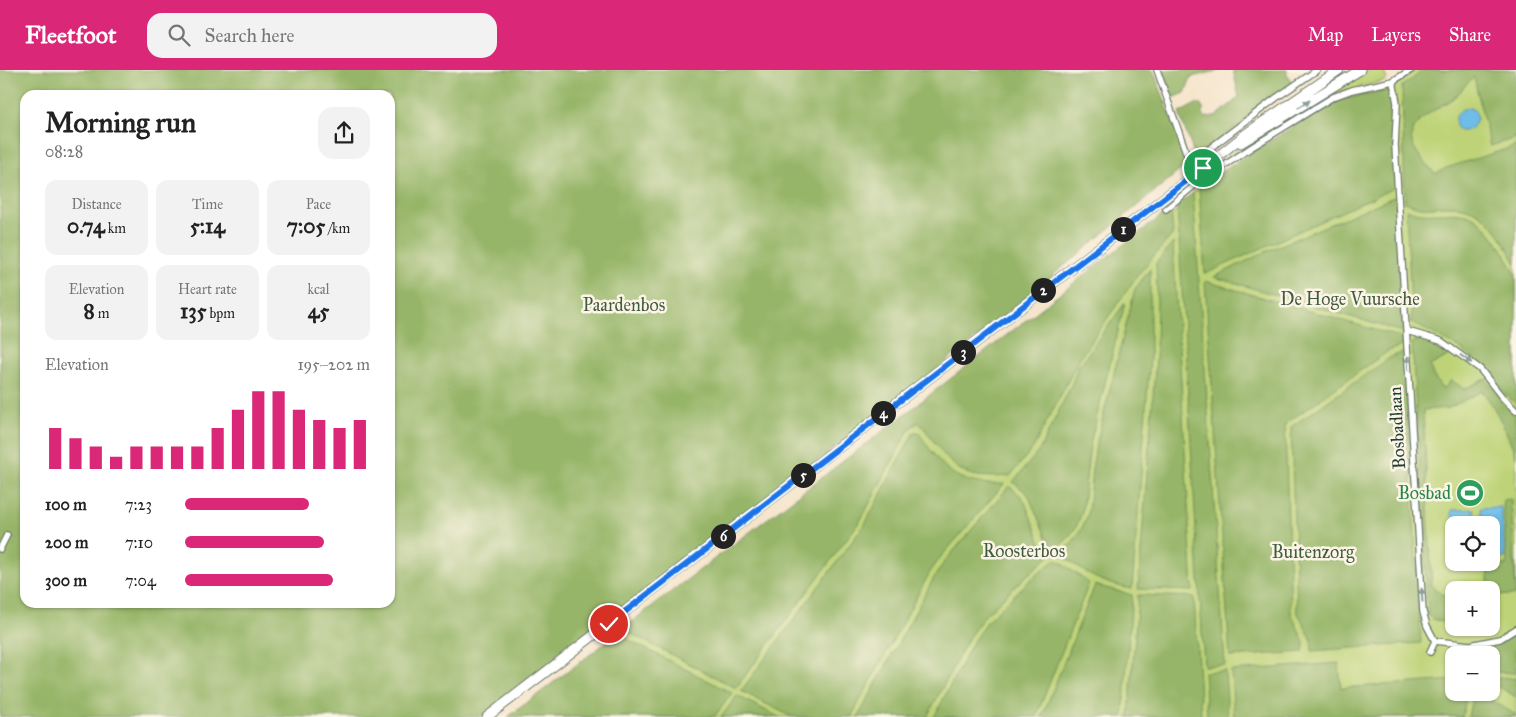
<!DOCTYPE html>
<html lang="en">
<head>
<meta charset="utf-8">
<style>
	:root { --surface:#fff; --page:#f2f2f2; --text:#222; --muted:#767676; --accent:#db2777 }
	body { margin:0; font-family:"IM FELL Great Primer",serif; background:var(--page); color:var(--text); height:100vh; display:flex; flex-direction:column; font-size:19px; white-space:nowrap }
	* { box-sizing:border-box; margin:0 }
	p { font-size:16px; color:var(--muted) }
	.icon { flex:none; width:28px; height:28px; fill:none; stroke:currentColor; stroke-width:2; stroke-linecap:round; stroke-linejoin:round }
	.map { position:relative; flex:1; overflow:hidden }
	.drawer { position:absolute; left:20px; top:20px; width:375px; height:518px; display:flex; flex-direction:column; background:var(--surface); border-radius:15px; box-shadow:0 1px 4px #0004 }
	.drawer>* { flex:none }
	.buttons { position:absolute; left:1445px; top:446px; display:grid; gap:10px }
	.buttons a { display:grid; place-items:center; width:55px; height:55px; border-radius:10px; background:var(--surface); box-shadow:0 1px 4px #0004; font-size:25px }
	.pin { position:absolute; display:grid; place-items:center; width:42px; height:42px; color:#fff; margin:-21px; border:2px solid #fff; border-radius:50%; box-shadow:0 1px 5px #0007 }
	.km { position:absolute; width:25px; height:25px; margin:-12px; border-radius:50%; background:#222; color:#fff; font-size:14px; line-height:25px; text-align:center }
	.round { display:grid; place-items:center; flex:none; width:52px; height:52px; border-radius:15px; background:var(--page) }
	.summary { display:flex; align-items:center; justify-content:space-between; height:85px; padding:0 25px }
	h1 { font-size:28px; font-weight:800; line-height:38px }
	.stats { display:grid; grid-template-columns:repeat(3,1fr); gap:8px; height:85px; padding:5px 25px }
	.stats div { display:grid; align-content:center; border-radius:12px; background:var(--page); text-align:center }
	.stats b { font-size:21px; font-weight:800 }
	.stats small { font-size:14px; font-weight:400 }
	.stats p { font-size:14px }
	.chart { height:140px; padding:10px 25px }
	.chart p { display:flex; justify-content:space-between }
	.chart svg { width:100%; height:90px; margin-top:5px; stroke:var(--accent); stroke-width:6 }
	ul { padding:0 25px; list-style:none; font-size:16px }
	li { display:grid; grid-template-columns:80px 60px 1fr; align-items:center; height:38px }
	li i { height:12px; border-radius:6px; background:var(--accent) }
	header { display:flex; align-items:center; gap:30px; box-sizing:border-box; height:70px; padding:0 25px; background:var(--accent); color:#fff }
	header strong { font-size:24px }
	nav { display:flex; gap:28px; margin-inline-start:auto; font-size:18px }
	.search { width:350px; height:45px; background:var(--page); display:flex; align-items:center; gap:12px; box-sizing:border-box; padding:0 18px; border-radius:15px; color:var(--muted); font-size:19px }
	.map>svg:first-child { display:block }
	.green { fill:#bed377; stroke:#6e8856; fill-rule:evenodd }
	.forest { fill:#96b568; stroke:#5a794e; fill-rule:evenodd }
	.water { fill:#6ebde9; stroke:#467d8e }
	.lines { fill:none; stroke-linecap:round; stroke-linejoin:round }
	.minor-casing { stroke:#6a7769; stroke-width:8 }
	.primary-casing { stroke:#6a7769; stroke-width:11 }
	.minor { stroke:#fff; stroke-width:5.5 }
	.primary { stroke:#fff; stroke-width:9 }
	.oneway { fill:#8f9e9a }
	.route-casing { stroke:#fff; stroke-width:10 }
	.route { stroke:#1a73e8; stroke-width:6 }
	.labels { text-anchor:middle; stroke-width:5; stroke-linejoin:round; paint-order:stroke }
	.park-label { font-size:18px; fill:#3f5b41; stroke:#fcf5e5 }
	.street-label { font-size:18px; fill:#1f3d34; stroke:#fcf5e5 }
	.leisure-label { font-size:18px; fill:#27864d; stroke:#fcf5e5; text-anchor:end }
</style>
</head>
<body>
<header>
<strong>Fleetfoot</strong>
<div class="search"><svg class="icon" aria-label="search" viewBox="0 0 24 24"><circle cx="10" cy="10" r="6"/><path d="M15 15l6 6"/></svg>Search here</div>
<nav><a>Map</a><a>Layers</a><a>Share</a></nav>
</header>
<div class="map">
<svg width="1516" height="647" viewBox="0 0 1516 647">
	<rect width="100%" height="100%" fill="#fcf5e5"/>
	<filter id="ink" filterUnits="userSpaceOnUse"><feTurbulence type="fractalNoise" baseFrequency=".02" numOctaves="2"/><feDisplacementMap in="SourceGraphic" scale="10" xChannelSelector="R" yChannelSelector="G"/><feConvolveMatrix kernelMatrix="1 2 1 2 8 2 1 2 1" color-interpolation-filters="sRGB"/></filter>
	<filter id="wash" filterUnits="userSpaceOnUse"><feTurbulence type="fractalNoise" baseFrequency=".0096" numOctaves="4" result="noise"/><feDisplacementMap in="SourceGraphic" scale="20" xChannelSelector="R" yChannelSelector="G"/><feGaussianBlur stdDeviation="1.12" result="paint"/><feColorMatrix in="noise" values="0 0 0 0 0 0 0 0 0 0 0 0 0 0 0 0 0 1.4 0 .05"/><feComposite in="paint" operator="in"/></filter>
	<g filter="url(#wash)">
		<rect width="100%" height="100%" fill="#f5e4cb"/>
		<!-- green -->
		<path class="green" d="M1364 0H1383L1387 9 1385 10V11L1336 23 1320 32 1219 95 1174 129 1172 126 1228 85Z
			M1415 0H1516V647H520L945 333 1181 137 1193 126V122L1250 84 1339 31 1355 25 1376 22 1393 17ZM1454 455H1491V492H1454ZM1454 520H1491V558H1454ZM1454 585H1491V622H1454Z"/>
		<!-- forest -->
		<path class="forest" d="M0 0H1153L1189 93 978 267 661 511 480 647H0ZM25 25H390V532H25Z
			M1163 0H1222L1191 7 1185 23 1173 28Z
			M1233 0H1287V5L1293 13 1196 89 1179 43 1198 33 1203 37 1204 48 1218 45 1239 27Z
			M1422 0H1516V68L1490 76 1474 7C1465 13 1461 23 1452 29 1436 40 1400 55 1415 79 1419 87 1429 96 1435 104L1446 98 1516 76V194C1500 164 1486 134 1447 136 1427 136 1426 141 1405 132L1402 16 1415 7Z
			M1390 20 1395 45 1396 117 1205 204 1199 118 1235 93 1321 39 1336 31Z
			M1193 123 1225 595 1204 596 1177 135Z
			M1396 126 1403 262 1214 207 1267 181Z
			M1171 139 1173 164 1139 203 1081 286 1033 378 1010 406C974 408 961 408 938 377 931 368 926 359 918 352L911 356 860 451 736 618 622 559 887 358 1123 175Z
			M1406 139C1429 149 1446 138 1469 145 1487 151 1510 189 1516 207 1516 217 1516 231 1516 242 1516 272 1516 302 1516 333 1502 325 1496 310 1485 299 1465 278 1436 265 1412 253Z
			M1173 173 1193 521 1138 519 1156 288 1157 216 1156 193Z
			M1150 199V288L1132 519C1100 513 1086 504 1061 484L1072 473 1081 460 1088 444 1092 399 1096 375 1135 219Z
			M1205 211 1403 268 1404 275 1388 281 1285 354 1291 543 1304 572 1303 582 1230 587Z
			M1125 233 1090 374 1082 442 1076 457 1067 469 1056 480 1046 467 1028 424 1013 412 1039 381 1071 316 1078 297Z
			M1421 268 1439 274 1453 283 1430 296 1433 305 1442 319 1446 317 1451 310 1464 319 1486 309 1500 329 1516 346V386C1507 363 1498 341 1482 321L1449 338 1423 340 1432 516 1442 525 1454 524V532L1444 533 1446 553 1432 549 1428 545 1412 273Z
			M1404 282 1421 573 1312 581 1311 568 1297 541 1291 357 1391 287Z
			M914 362H918C944 400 955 416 1004 414L940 488 930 502 851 647H792L741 621 865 454Z
			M1009 416 1023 428 1040 470 1052 484 1025 507 985 545 969 567 927 647H858L935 506 945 491Z
			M1511 429 1516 525 1491 526V520H1489L1487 496 1507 495 1503 430Z
			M1056 489 1089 513 1036 647H934L974 570 989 549 1029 511Z
			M1095 515 1132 525 1123 647H1042Z
			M1138 525 1194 527 1201 647H1129Z
			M1516 563V603L1491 602V585H1454V589L1448 582V577C1472 579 1495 575 1516 563Z
			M617 564 732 623 714 647H508Z
			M1339 593 1341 618 1454 610V622L1467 623 1462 647H1234L1231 601Z
			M1225 601 1228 647H1207L1204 602Z
			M1504 607 1516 609V627L1491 612V610Z
			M1473 623H1480L1516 645V647H1468Z
			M737 626 779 647H721Z"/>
		<!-- water -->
		<path class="water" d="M1465 38C1483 36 1480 62 1460 61L1456 56C1454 48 1457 42 1465 38Z
			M1501 437 1505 488 1491 489V455H1482L1481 438Z
			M1474 439 1475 455H1454L1453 466 1452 440Z"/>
	</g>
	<g filter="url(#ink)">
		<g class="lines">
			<defs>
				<path id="minor" d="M1157 0 1187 85 1192 92 1276 28 1317 0
					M1393 11 1397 33 1395 75 1423 542 1427 556 1435 571 1470 575 1500 569 1516 559
					M1166 139 1195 115 1252 77 1333 27 1352 20 1393 11 1411 0
					M1407 261 1441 271 1480 299 1502 327 1516 341
					M0 479 7 465
					M1430 582 1435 571"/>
				<path id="primary" d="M1241 73 1360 0
					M487 647 1203 98 1247 63 1339 0"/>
			</defs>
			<!-- minor casing -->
			<use href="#minor" class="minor-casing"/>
			<!-- primary casing -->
			<use href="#primary" class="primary-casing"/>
			<!-- minor -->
			<use href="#minor" class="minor"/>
			<!-- primary -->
			<use href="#primary" class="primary"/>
		</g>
		<!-- one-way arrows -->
		<defs><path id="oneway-solid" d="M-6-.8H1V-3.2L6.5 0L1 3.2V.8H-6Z" transform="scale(1.25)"/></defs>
		<g class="oneway">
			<use href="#oneway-solid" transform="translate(1304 34) rotate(-32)"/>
			<use href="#oneway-solid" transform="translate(1466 289) rotate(36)"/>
			<use href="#oneway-solid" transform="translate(1408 293) rotate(-92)"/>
			<use href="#oneway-solid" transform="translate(1422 525) rotate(-94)"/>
		</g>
	</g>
	<g class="lines" filter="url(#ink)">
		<defs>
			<path id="route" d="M609 554 1203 98"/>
		</defs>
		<!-- route casing -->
		<use href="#route" class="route-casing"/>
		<!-- route -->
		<use href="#route" class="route"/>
	</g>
	<!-- icons -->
	<defs>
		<symbol id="stadium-disc" viewBox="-11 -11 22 22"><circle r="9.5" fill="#2e9e5b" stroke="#fcf5e5"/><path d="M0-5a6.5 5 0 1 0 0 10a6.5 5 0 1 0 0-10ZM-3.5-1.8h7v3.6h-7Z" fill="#fff"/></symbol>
	</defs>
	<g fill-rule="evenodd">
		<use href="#stadium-disc" x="1454" y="407" width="32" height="32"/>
	</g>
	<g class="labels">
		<!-- park labels -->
		<g class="park-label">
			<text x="1350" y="235">De Hoge Vuursche</text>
			<text x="624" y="241">Paardenbos</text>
			<text x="1024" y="487">Roosterbos</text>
			<text x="1313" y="488">Buitenzorg</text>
		</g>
		<!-- street labels -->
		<g class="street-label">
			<text transform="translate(1397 358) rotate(-93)" y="6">Bosbadlaan</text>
		</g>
		<!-- leisure labels -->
		<g class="leisure-label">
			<text x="1451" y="429">Bosbad</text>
		</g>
	</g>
</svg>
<div class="buttons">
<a><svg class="icon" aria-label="locate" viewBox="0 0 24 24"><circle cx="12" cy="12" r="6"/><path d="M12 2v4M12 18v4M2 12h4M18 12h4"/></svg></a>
<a>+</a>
<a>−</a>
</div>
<div class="pin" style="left:1203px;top:98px;background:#1e9e55"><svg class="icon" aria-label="arrive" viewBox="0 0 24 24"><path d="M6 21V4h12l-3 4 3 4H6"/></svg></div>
<div class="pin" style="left:609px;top:554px;background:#d93025"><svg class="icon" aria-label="check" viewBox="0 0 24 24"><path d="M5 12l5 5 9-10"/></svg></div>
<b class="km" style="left:1123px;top:159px">1</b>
<b class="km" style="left:1043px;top:220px">2</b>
<b class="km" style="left:963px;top:282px">3</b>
<b class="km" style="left:883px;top:343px">4</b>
<b class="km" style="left:803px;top:405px">5</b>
<b class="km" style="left:723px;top:466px">6</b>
<section class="drawer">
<div class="summary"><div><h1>Morning run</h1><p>08:28</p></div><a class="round"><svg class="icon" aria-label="share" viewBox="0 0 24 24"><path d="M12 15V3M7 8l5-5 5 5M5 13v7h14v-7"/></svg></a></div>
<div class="stats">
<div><p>Distance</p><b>0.74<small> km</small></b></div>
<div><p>Time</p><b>5:14</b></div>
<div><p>Pace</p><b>7:05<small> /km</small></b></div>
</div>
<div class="stats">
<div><p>Elevation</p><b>8<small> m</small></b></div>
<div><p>Heart rate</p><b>135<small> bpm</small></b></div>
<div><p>kcal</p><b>45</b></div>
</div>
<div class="chart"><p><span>Elevation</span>195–202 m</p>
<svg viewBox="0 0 160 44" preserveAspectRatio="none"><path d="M5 44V24M15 44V29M25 44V33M35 44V38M45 44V33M55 44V33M65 44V33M75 44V33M85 44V24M95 44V15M105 44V6M115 44V6M125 44V15M135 44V20M145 44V24M155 44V20"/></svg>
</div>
<ul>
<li><b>100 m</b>7:23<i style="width:67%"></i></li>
<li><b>200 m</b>7:10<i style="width:75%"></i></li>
<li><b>300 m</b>7:04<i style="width:80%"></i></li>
</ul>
</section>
</div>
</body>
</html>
